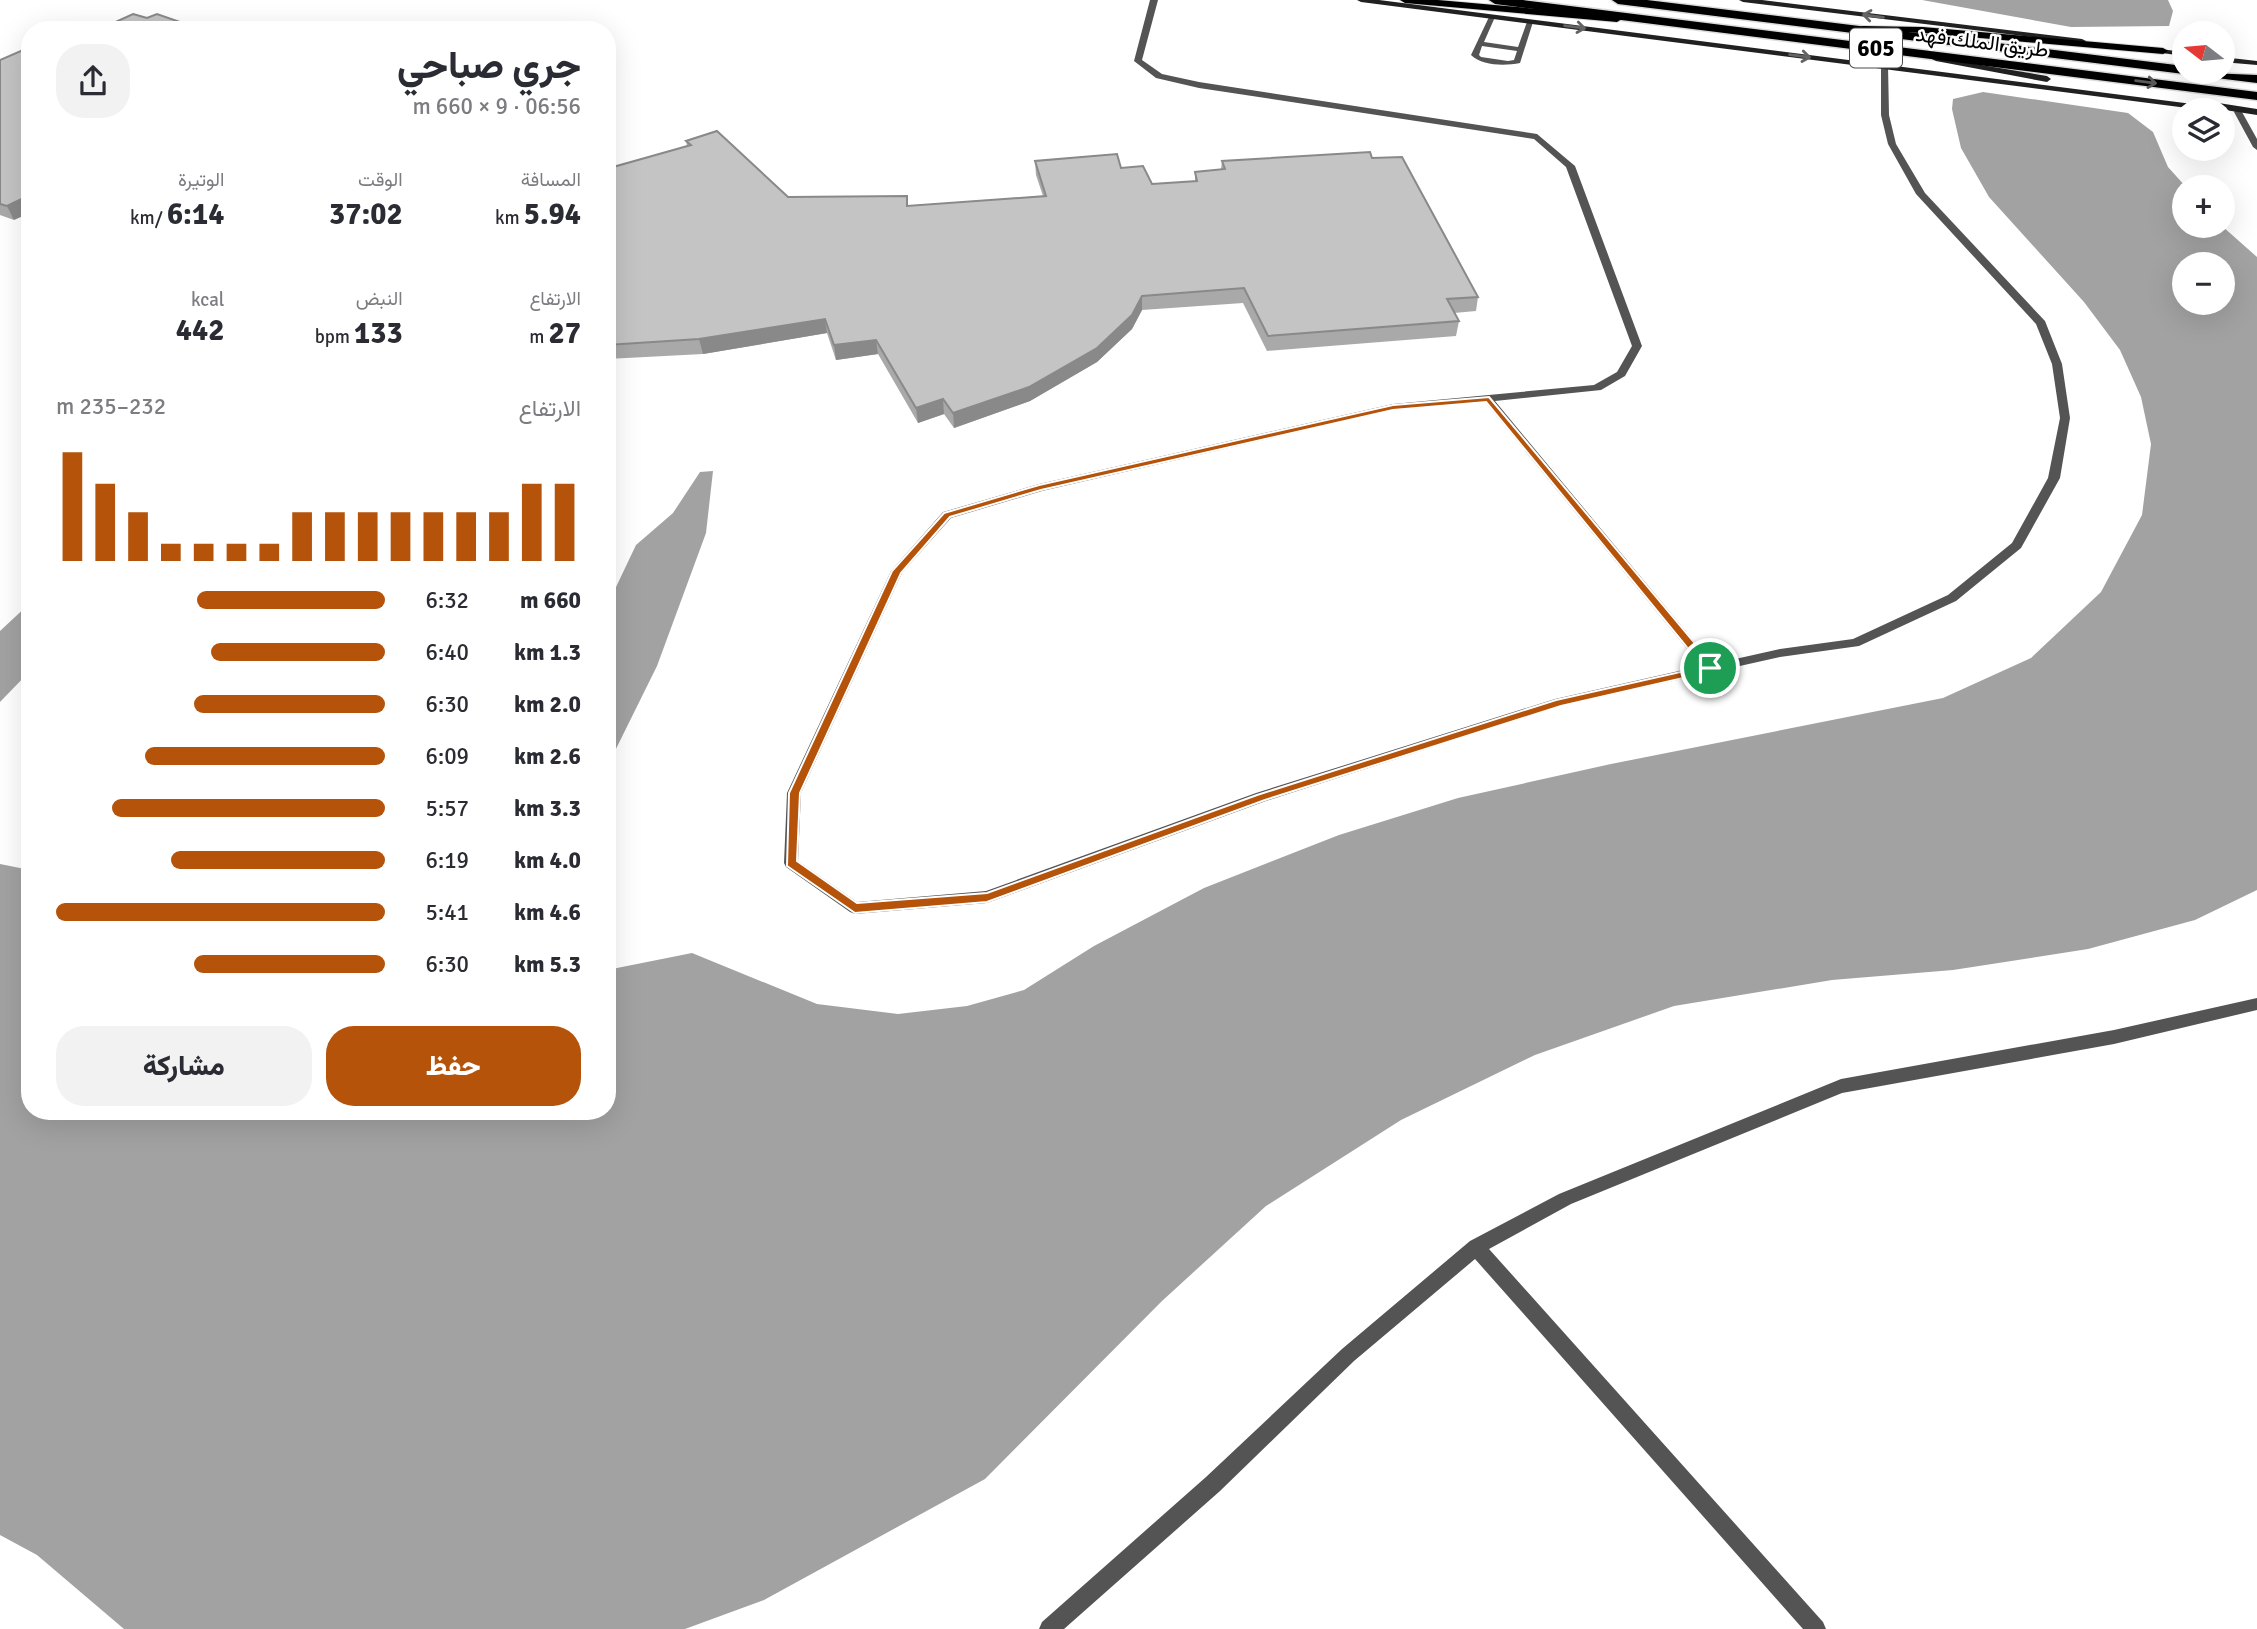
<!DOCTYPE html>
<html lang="ar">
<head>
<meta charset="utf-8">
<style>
	:root { --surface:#fff; --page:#f2f2f3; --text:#2b2b33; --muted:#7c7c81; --accent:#b45309 }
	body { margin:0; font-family:Signika,Vazirmatn,sans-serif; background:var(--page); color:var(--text); direction:rtl; height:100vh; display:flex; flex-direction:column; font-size:26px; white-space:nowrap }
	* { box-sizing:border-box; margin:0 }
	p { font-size:23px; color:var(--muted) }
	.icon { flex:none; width:38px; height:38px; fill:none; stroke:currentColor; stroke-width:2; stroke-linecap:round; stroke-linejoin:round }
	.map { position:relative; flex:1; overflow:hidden; direction:ltr }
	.sheet { position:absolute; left:21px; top:21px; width:595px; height:1099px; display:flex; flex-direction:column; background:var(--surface); border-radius:28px; box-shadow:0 7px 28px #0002; direction:rtl }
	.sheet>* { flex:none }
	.needle { width:46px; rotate:286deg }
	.buttons { position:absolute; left:2172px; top:21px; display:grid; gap:14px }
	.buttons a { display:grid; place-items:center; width:63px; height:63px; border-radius:50%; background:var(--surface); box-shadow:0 7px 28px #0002; font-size:35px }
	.pin { position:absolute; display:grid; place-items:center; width:60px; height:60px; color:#fff; margin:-30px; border:4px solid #fff; border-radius:50%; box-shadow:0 2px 7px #0007 }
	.round { display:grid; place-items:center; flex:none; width:74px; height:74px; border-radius:28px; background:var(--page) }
	.headline { display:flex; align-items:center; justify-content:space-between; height:119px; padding:0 35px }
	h1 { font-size:38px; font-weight:800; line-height:52px }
	.stats { display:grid; grid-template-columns:repeat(3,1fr); gap:10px; height:119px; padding:7px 35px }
	.stats div { display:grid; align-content:center }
	.stats b { font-size:30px; font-weight:800 }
	.stats small { font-size:19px; font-weight:400 }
	.stats p { font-size:19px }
	.chart { height:196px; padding:14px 35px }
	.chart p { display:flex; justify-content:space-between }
	.chart svg { width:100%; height:126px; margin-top:7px; stroke:var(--accent); stroke-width:6 }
	.button { display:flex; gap:14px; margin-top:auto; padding:14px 35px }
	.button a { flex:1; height:80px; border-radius:28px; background:var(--accent); color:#fff; font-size:28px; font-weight:800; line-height:80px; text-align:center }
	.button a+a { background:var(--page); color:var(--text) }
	ul { padding:0 35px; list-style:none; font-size:23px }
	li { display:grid; grid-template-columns:112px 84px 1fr; align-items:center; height:52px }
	li i { height:18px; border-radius:9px; background:var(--accent) }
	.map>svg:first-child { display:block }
	.water { fill:#a2a2a2; fill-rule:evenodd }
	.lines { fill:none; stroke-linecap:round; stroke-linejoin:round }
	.primary-casing { stroke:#dbdbdb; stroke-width:2 }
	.motorway-casing { stroke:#dbdbdb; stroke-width:3 }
	.service { fill:#545454; fill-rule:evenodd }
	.minor { fill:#545454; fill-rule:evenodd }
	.secondary { fill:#212121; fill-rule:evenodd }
	.primary { fill:#000; fill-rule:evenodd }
	.motorway { fill:#000; fill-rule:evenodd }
	.wall { fill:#a9a9a9 }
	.shaded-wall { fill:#898989 }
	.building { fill:#c4c4c4; stroke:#898989; stroke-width:2 }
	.oneway { stroke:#646464 }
	.oneway2 { stroke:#595959 }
	.route { fill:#b45309; stroke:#fff; stroke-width:2; fill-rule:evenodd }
	.labels { text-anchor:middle; stroke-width:5; stroke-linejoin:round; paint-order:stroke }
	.far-street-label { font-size:21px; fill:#000; stroke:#fff }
	.shield { fill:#fff; stroke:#4c4c4c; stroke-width:2 }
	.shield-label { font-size:23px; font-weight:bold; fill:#000 }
</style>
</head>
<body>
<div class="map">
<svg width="2257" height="1629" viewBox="0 0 2257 1629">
	<rect width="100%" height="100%" fill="#fff"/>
	<!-- water -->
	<path class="water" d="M1922 0H2168L2173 11 2169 26 2071 27Z
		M1983 92 2128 113 2153 132 2168 167 2186 187 2184 226H2222L2257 257V890L2195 920 2088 949 1953 970 1832 980 1674 1006 1535 1055 1401 1120 1266 1206 1162 1301 985 1479 764 1600 685 1629H124L37 1555 0 1535V864L30 870V1111H607V970L692 953 817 1004 898 1014 967 1006 1024 990 1094 946 1204 888 1339 835 1458 798 1611 764 1943 698 2031 658 2101 592 2142 515 2151 444 2141 397 2120 350 2084 302 1989 197 1961 148 1952 109 1953 99ZM2222 264V303H2184V264Z
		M713 471 706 533 657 666 607 767V606L636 545 673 513 700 472Z
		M30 603V671L0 702V631Z"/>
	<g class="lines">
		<defs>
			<path id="primary" d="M1400 0H1438L1617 16 1622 19 1617 22 1405 3Z
				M1863 26 1923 27 2163 48 2168 51 2163 54 1923 33 1859 31V27Z"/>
			<path id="motorway" d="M1489 0H1523L2257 92V100L1495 4Z
				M1612 0H1647L2184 66V72L2257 75V83L1618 4Z"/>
		</defs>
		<!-- primary casing -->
		<use href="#primary" class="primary-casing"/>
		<!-- motorway casing -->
		<use href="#motorway" class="motorway-casing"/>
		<!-- service -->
		<path class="service" d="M1492 15 1495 17 1484 42 1518 47 1527 22 1530 20 1533 22 1520 63C1505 66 1482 66 1471 55L1489 17ZM1482 46 1517 51 1514 60 1508 61 1481 57 1479 55Z"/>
		<!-- minor -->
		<path class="minor" d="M1150 0H1158L1142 60 1162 74 1199 82 1537 134 1575 166 1642 346 1625 376 1601 390 1495 401 1713 664 1780 649 1853 639 1948 595 2012 543 2048 478 2060 418 2052 364 2036 324 1916 194 1888 144 1881 115V67L1888 65 1889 115 1896 144 1925 193 2045 321 2062 364 2070 418 2060 478 2021 548 1956 601 1859 646 1780 657 1561 706 1266 801 987 903 855 914 850 912 786 867 784 863 787 793 891 571 943 512 1039 484 1393 404 1594 385 1617 372 1632 346 1566 167 1534 139 1199 88 1156 78 1134 61ZM1485 402 1701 666 1555 699 1256 793 986 891 857 902 798 861 801 793 902 573 951 518 1042 491 1393 410Z
			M2235 110 2242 112 2257 139V150L2253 147 2234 112Z
			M2257 998V1010L2114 1044 1842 1093 1571 1204 1489 1249 1823 1622 1826 1629H1803L1475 1259 1354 1361 1220 1491 1064 1629H1039L1042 1622 1206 1477 1342 1349 1470 1241 1559 1194 1841 1079 2114 1030Z"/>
		<!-- secondary -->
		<path class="secondary" d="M1357 0H1379L2208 106 2212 102 2257 109V115L2225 110 2222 112V110H2203L1361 2Z
			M1739 0H1762L2082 39 2086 41 2082 43 1743 2Z
			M2144 47 2184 52V56L2147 51H2144Z
			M1933 57 2047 76 2051 79 2047 82 1936 61 1932 59Z
			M2222 57 2257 61V65L2222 62Z"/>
		<!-- primary -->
		<use href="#primary" class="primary"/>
		<!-- motorway -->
		<use href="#motorway" class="motorway"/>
	</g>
	<!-- wall -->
	<path class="wall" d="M0 60 14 220 0 215Z
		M686 141 788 197 908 206 1043 196 1036 175 1035 161 1121 168 1152 184 1195 181V172L1221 169 1222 161 1372 158 1478 297 1476 311 1454 313 1459 321 1456 336 1267 351 1243 303 1142 310 1132 329 1097 362 1030 401 954 428 944 414 918 423 878 354 836 360 827 333 703 354 607 359V163L613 167 687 146Z"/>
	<!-- shaded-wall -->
	<path class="shaded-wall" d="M30 195V213L14 220 7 206Z
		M1142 296V310L1132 329 1097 362 1030 401 954 428 953 413Z
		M825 319 827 333 703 354 699 339Z
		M876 340 878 354 836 360 834 345Z
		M943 399 944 414 918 423 916 408Z"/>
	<!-- building -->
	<path class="building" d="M133 14 147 18 157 14 203 30H98Z
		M78 27 86 30H71Z
		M30 47V195L7 206 0 204V60Z
		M717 131 788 197 907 196V206L1046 196 1035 161 1117 154 1121 168 1143 166 1152 184 1197 181 1195 172 1225 169 1222 161 1370 152 1372 158 1402 157 1478 297 1447 299 1459 321 1268 336 1244 288 1142 296 1132 315 1097 348 1029 387 953 413 943 399 916 408 876 340 834 345 825 319 699 339 607 345V163L610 162 613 167 691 145 686 141Z"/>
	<!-- one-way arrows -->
	<defs><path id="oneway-shaft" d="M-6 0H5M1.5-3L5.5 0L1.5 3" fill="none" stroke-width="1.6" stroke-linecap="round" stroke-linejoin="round" transform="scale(1.75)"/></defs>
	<g class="oneway">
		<use href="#oneway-shaft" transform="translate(1873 16) rotate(-173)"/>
		<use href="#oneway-shaft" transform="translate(1575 27) rotate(7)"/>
		<use href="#oneway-shaft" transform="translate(1800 56) rotate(7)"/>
	</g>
	<use class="oneway2" href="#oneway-shaft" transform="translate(2146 82) rotate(7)"/>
	<!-- route -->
	<path class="route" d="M1489 397 1714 666V671L1561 706 1265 800 987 902 855 913 787 866 789 793 892 571 944 513 1039 485 1393 405ZM1486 402 1703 667 1556 700 1257 795 987 893 857 903 797 861 800 793 901 573 950 517 1041 490 1393 410Z"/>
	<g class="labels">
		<!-- far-street labels -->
		<g class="far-street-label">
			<text transform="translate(1982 42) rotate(7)" y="7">طريق الملك فهد</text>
		</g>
		<!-- shield labels -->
		<rect class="shield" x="1850" y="28.5" width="52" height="39" rx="5"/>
		<g class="shield-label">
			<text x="1876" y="56">605</text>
		</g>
	</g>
</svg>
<div class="buttons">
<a><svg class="needle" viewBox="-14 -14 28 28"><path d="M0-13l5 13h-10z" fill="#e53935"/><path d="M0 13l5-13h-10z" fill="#7c7c81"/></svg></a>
<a><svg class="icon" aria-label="layers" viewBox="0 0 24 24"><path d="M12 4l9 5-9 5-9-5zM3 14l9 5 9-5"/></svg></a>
<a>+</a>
<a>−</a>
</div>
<div class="pin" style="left:1710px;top:668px;background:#1e9e55"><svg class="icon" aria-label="arrive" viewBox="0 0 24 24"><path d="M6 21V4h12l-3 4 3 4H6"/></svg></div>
<section class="sheet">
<div class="headline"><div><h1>جري صباحي</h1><p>06:56 · 9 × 660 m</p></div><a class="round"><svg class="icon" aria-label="share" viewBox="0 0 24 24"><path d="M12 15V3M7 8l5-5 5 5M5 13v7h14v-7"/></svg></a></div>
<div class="stats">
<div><p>المسافة</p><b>5.94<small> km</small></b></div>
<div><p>الوقت</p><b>37:02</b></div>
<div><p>الوتيرة</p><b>6:14<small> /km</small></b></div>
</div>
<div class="stats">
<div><p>الارتفاع</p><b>27<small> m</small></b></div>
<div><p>النبض</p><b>133<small> bpm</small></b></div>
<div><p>kcal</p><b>442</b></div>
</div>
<div class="chart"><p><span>الارتفاع</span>232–235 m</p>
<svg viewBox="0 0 160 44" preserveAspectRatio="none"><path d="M5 44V6M15 44V17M25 44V27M35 44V38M45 44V38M55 44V38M65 44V38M75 44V27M85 44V27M95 44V27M105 44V27M115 44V27M125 44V27M135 44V27M145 44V17M155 44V17"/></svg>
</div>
<ul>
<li><b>660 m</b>6:32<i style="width:57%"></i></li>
<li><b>1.3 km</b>6:40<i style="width:53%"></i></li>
<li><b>2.0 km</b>6:30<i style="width:58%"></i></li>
<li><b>2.6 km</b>6:09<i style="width:73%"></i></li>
<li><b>3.3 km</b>5:57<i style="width:83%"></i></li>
<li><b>4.0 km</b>6:19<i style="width:65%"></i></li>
<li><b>4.6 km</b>5:41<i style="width:100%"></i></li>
<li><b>5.3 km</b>6:30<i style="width:58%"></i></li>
</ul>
<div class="button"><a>حفظ</a><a>مشاركة</a></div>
</section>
</div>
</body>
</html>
